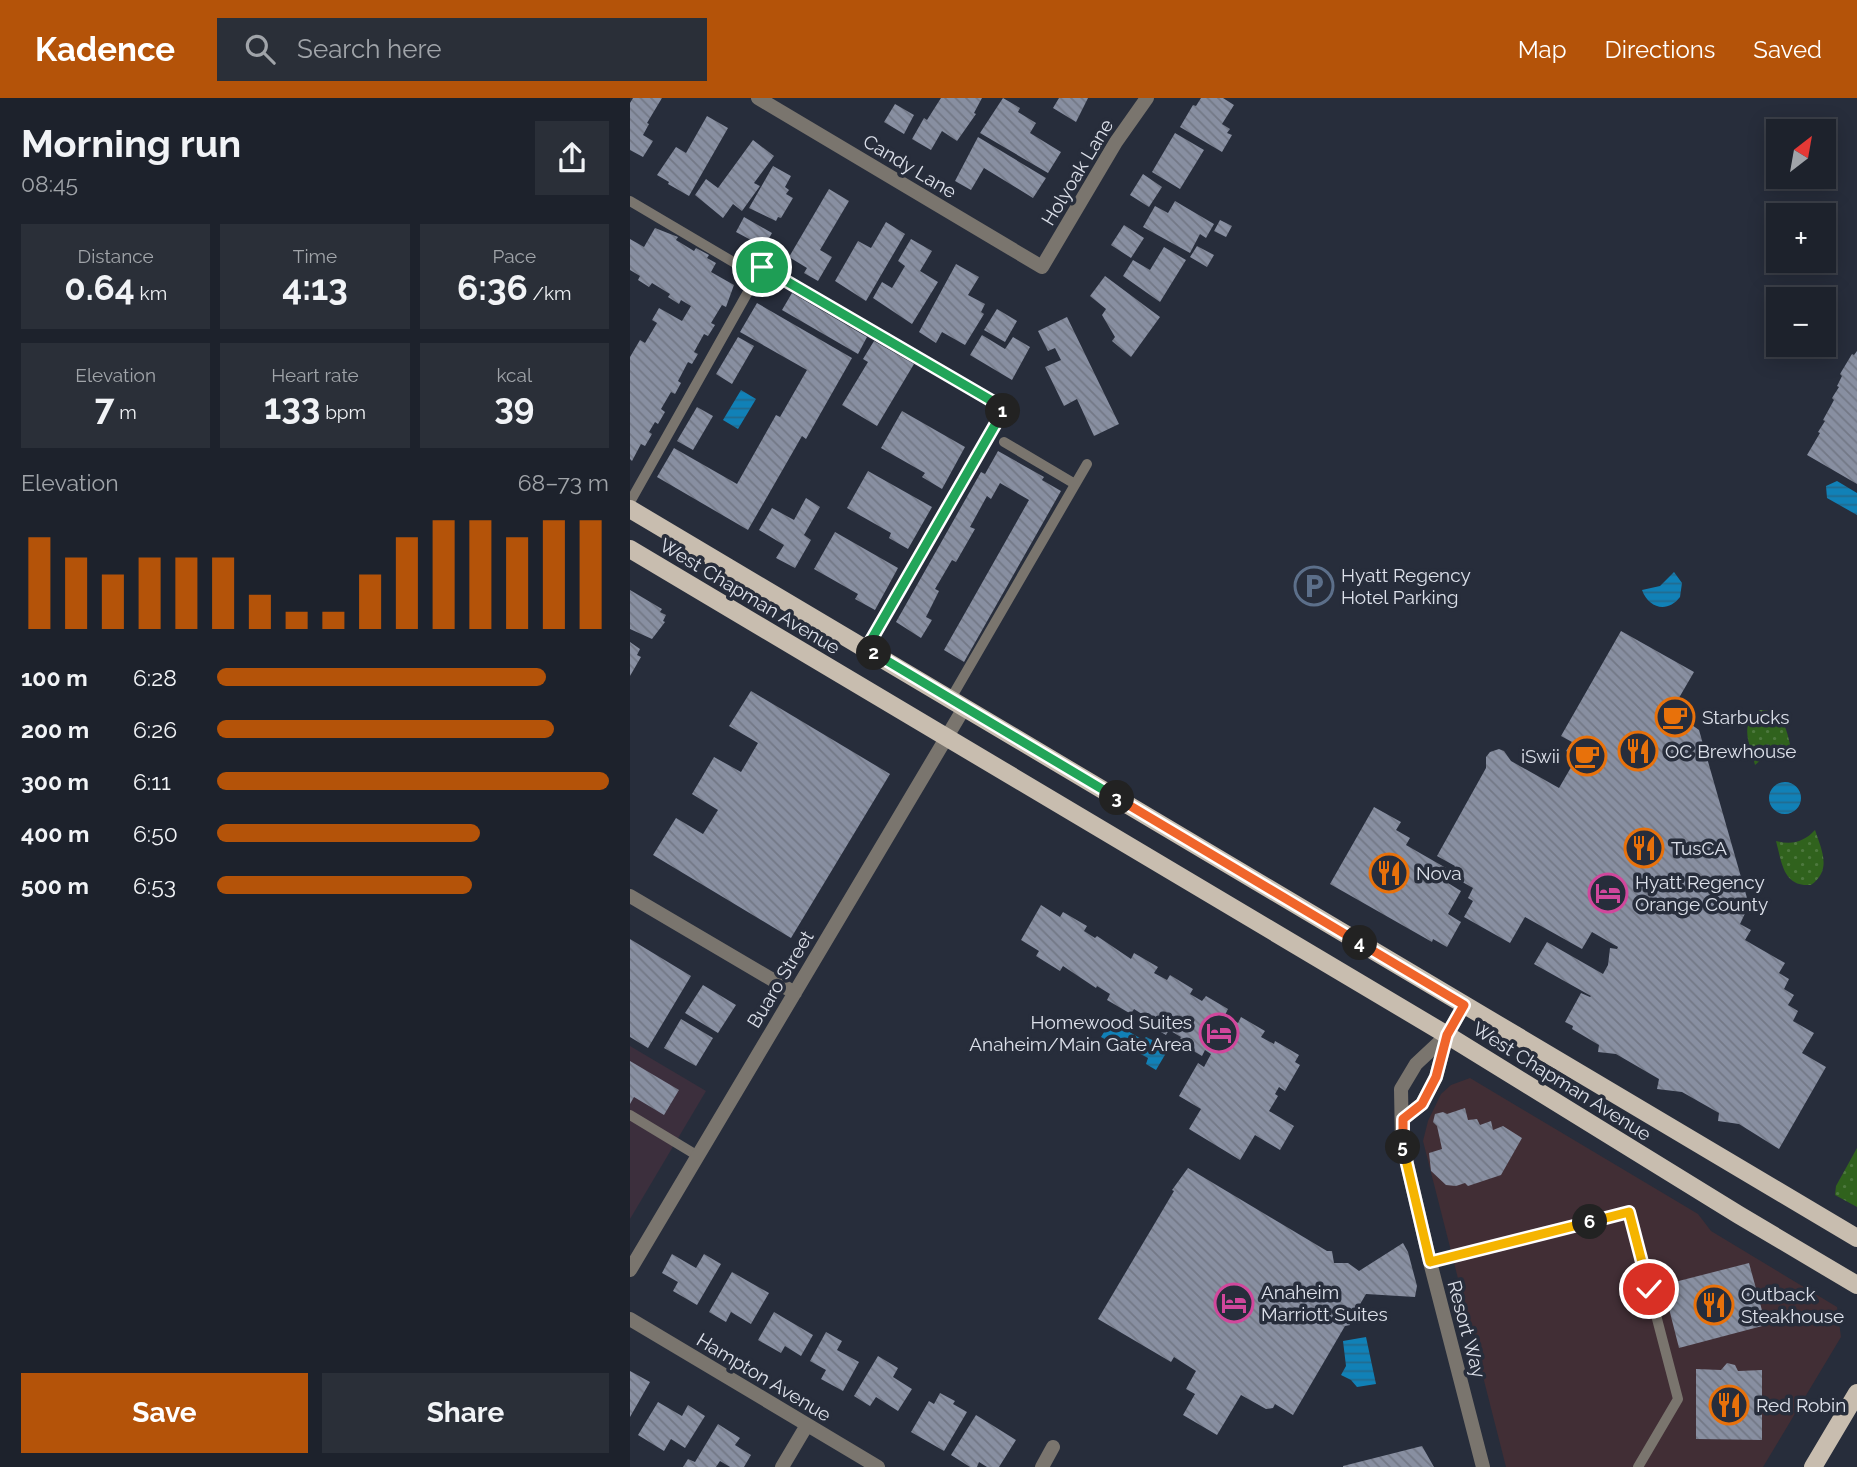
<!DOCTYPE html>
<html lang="en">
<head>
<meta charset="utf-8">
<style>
	:root { --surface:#1d222c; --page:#2a2f38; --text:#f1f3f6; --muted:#a0a4a9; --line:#3b3f48; --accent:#b45309 }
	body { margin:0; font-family:Raleway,sans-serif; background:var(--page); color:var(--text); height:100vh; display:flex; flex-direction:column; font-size:26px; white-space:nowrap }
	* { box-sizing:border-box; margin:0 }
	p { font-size:23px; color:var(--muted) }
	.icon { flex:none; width:38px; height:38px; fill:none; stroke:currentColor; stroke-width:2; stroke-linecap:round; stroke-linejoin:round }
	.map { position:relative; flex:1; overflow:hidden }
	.panel { display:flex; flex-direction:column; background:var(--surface); width:630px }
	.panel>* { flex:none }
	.needle { width:46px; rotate:31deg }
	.tools { position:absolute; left:1136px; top:21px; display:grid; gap:14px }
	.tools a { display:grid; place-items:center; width:70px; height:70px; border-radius:0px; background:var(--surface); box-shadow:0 4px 18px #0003,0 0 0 2px var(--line); font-size:35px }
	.pin { position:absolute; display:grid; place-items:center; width:60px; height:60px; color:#fff; margin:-30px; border:4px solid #fff; border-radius:50%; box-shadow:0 2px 7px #0007 }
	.km { position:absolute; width:35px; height:35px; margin:-18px; border-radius:50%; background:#222; color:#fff; font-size:19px; line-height:35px; text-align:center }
	.round { display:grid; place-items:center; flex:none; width:74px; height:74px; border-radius:0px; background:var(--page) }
	.overview { display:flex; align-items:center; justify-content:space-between; height:119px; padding:0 21px }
	h1 { font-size:38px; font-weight:700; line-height:52px }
	.metrics { display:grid; grid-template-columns:repeat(3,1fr); gap:10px; height:119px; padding:7px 21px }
	.metrics div { display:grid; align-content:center; border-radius:0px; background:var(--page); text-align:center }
	.metrics b { font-size:35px; font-weight:700 }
	.metrics small { font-size:19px; font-weight:400 }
	.metrics p { font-size:19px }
	.chart { height:196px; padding:14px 21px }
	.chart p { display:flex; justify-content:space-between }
	.chart svg { width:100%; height:126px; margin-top:7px; stroke:var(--accent); stroke-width:6 }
	.button { display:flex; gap:14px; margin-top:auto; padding:14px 21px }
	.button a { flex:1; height:80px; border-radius:0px; background:var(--accent); color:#fff; font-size:28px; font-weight:700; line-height:80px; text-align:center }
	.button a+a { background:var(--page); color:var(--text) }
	ul { padding:0 21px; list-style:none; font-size:23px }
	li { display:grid; grid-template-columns:112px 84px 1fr; align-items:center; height:52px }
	li i { height:18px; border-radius:9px; background:var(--accent) }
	header { display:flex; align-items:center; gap:42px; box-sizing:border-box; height:98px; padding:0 35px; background:var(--accent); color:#fff }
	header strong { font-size:33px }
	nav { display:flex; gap:38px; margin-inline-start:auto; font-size:24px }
	.search { width:490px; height:63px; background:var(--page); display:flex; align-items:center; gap:18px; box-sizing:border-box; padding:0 24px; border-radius:0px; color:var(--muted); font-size:26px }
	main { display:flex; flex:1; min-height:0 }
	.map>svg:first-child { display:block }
	.commercial { fill:#412e35 }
	.education { fill:#3c2f3d }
	.grass { fill:url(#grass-dots) }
	.water { fill:url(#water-rules) }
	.building { fill:url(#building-back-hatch) }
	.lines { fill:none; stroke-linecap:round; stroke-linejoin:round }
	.lane { stroke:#7a756e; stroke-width:10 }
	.street { stroke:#7a756e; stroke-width:14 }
	.primary { stroke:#c8bdaf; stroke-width:18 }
	.split-1-casing { stroke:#fff; stroke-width:14 }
	.split-2-casing { stroke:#fff; stroke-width:14 }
	.split-3-casing { stroke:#fff; stroke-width:14 }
	.split-4-casing { stroke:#fff; stroke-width:14 }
	.split-5-casing { stroke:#fff; stroke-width:14 }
	.split-6-casing { stroke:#fff; stroke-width:14 }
	.split-7-casing { stroke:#fff; stroke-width:14 }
	.split-1 { stroke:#22a559; stroke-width:9 }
	.split-2 { stroke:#22a559; stroke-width:9 }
	.split-3 { stroke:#22a559; stroke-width:9 }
	.split-4 { stroke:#f0652b; stroke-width:9 }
	.split-5 { stroke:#f0652b; stroke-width:9 }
	.split-6 { stroke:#f5b400; stroke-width:9 }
	.split-7 { stroke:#f5b400; stroke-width:9 }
	.labels { text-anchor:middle; stroke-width:7; stroke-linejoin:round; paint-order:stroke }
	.street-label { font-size:19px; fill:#dce0ea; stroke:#272d3b }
	.poi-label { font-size:19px; fill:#dce0ea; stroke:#272d3b; text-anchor:start }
</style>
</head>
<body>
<header>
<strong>Kadence</strong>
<div class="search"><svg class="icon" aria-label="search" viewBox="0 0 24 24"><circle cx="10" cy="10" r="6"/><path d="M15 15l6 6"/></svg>Search here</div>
<nav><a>Map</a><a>Directions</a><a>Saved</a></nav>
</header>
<main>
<section class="panel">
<div class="overview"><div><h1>Morning run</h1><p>08:45</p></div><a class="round"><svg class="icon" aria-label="share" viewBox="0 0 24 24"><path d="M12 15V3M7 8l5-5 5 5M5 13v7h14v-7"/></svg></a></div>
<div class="metrics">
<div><p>Distance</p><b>0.64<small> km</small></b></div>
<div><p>Time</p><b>4:13</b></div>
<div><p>Pace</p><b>6:36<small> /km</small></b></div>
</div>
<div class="metrics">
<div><p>Elevation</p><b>7<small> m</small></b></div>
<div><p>Heart rate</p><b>133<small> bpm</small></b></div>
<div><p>kcal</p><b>39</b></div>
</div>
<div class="chart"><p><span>Elevation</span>68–73 m</p>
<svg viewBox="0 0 160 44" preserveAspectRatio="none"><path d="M5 44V12M15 44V19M25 44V25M35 44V19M45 44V19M55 44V19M65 44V32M75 44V38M85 44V38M95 44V25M105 44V12M115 44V6M125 44V6M135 44V12M145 44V6M155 44V6"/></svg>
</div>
<ul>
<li><b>100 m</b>6:28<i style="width:84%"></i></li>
<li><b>200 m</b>6:26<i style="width:86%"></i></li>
<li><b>300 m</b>6:11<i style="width:100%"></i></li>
<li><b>400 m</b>6:50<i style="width:67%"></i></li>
<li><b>500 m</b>6:53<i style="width:65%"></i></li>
</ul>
<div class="button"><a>Save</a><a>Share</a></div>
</section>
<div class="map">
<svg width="1227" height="1369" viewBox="0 0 1227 1369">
	<defs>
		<pattern id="grass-dots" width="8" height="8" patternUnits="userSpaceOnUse" patternTransform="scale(1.75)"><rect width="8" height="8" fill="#30621d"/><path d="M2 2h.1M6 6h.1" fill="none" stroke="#4d783e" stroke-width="1.8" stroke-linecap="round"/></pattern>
		<pattern id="water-rules" width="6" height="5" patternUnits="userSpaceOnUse" patternTransform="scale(1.75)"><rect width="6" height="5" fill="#1181b7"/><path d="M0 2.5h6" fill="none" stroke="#226b8f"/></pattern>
		<pattern id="building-back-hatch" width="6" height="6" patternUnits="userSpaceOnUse" patternTransform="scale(1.75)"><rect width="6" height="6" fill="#888fa1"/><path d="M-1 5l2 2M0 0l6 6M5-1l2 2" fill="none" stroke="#737886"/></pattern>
	</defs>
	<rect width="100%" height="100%" fill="#272d3b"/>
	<!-- commercial -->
	<path class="commercial" d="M840 980 1058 1110 1068 1116 1081 1133 1207 1209 1211 1239 1133 1369H876L793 1043 798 1023 811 996 821 987Z"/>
	<!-- education -->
	<path class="education" d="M0 948 76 993 0 1121Z"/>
	<!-- grass -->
	<path class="grass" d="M1130 612C1157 612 1157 638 1163 658 1148 655 1137 656 1125 667 1120 646 1108 626 1130 612Z
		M1185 732C1192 753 1202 772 1181 787 1153 789 1152 765 1146 743 1162 747 1174 744 1185 732Z
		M1227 1050V1109L1205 1097 1206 1088Z"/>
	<!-- water -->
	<path class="water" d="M111 292 126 301 108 331 93 322Z
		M1207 383 1227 395V417L1197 400 1196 388Z
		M1044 474 1052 485 1050 499C1038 515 1019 511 1012 492L1030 488Z
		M1139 700a16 16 0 1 1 32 0a16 16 0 1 1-32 0Z
		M484 918 494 924 491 929 513 942 516 939 539 950 526 972 516 966 518 960 503 952 502 954 483 943 481 945 471 939Z
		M736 1239 746 1286 727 1289 721 1282 711 1277 716 1268 713 1243Z"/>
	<!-- building -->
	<path class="building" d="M3 0H32L17 25 19 26 13 37 23 43 13 59 0 52V5Z
		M311 0H352L344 15 346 16 327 43 312 33 301 52 282 41 294 20 297 22Z
		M373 0 390 10 388 14 406 25 400 35 431 54 418 75 350 35Z
		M429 0H458L446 24 423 10Z
		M571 0H593L604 7 592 26 600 31 597 35 602 37 592 54 550 29 563 7 566 8Z
		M265 6 284 17 274 36 254 24Z
		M77 18 98 30 59 98 38 86 39 84 27 77 46 49 56 55Z
		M545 35 574 52 550 91 522 74Z
		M348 39 416 80 403 100 354 70 341 92 325 83Z
		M123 42 144 58 124 85 130 88 112 113 103 106 93 120 65 97 76 81 88 90Z
		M143 68 161 78 155 89 159 92 156 96 163 100 151 120 148 119 146 123 119 110Z
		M513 76 532 89 519 109 500 97Z
		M199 91 219 103 190 152 202 159 188 183 174 175 177 170 159 159Z
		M545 103 584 126 576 140 570 136 560 155 513 129 525 108 538 115Z
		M114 119 142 135 134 149 106 134Z
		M590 122 602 128 596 139 584 133Z
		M256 124 275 136 236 203 205 183 228 143 241 150Z
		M494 127 514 140 501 160 481 147Z
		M25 130 48 139 46 142 64 153 66 150 79 157 77 160 86 165 81 174 104 187 96 209 92 207 81 225 85 227 78 238 74 236 64 254 68 256 62 266 58 264 48 283 51 285 45 296 41 294 31 311 35 314 28 326 25 324 19 334 22 336 15 348 11 346 2 363 0 361V259L10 242 15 245 27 225 22 222 29 210 52 223 61 208 51 202 49 206 38 199 40 196 22 185 19 189 8 182 10 178 0 172V141L14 149Z
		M281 141 302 153 290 173 308 184 282 226 243 200 252 184 262 190 275 168 268 163Z
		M567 148 584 157 577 169 560 159Z
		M534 149 556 162 530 204 493 178 503 162 520 172Z
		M326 166 349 179 338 197 355 206 351 214 354 216 335 247 312 234 306 245 289 234Z
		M475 178 530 219 501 259 482 243 485 239 472 217 476 211 460 198Z
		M162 195 237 239 228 256 152 212Z
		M127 205 222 260 176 341 172 338 118 432 27 379 44 350 107 386 146 317 150 319 177 272 110 234Z
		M367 211 387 223 375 244 354 232Z
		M437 219 489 326 464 338 447 301 434 308 415 269 431 262 425 250 418 253 408 233Z
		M352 237 375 251 383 239 400 249 382 282 340 257Z
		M108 239 124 248 102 286 86 276Z
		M244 243 284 266 247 328 212 307 238 264 233 261Z
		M1227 253V386L1177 357 1190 335 1188 334 1195 323 1193 322 1204 302 1202 300 1209 289 1207 288 1212 278 1210 276 1222 256 1224 257Z
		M67 309 83 318 63 352 47 343Z
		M272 313 335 349 312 391 292 379 295 375 251 350Z
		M368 353 414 379 412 382 431 393 334 564 314 552 399 402 370 385 361 401 357 398 340 429 345 431 326 464 322 462 305 491 309 493 296 519 302 522 291 540 266 524 351 374 355 376Z
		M238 373 302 409 278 451 259 440 261 435 217 410Z
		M176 400 190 409 174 437 181 442 165 470 146 460 154 447 129 432 142 410 164 422Z
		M205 434 268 470 245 512 225 501 228 496 184 471Z
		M0 492 32 511 30 514 36 517 33 523 35 524 22 541 0 531Z
		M991 533 1064 574 1046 605 1057 611 1052 620 1069 632 1119 807 1110 826 1121 832 1115 842 1155 865 1149 875 1159 881 1154 891 1164 897 1158 907 1168 913 1163 923 1184 935 1172 955 1196 969 1149 1051 1109 1026 1088 1023 1089 1015 1052 994 1027 991 1029 981 986 956 968 954 969 947 942 931 943 928 935 924 951 895 960 899 961 898 904 866 917 844 973 876 978 867 980 850 987 851 988 849 962 834 952 851 895 819 880 845 834 819 843 803 838 800 843 790 820 777 825 768 807 758 856 670V659L860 654 869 651 874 653 881 663 929 690 947 659 936 653 942 644 931 638Z
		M0 544 10 551 7 557 11 559 0 578Z
		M121 593 260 676 161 840 23 757 46 720 73 736 88 712 62 696 84 659 111 674 128 645 99 628Z
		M744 709 771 724 766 732 780 740 776 747 816 770 810 780 831 793 818 816 831 824 817 849 803 841 802 844 700 786Z
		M411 807 430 819 433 814 457 828 454 833 465 840 467 838 501 861 504 855 528 869 524 875 537 882 540 877 563 891 560 896 572 903 576 898 598 911 595 917 608 925 611 919 635 933 631 939 644 946 645 943 669 957 665 964 670 967 655 993 649 989 645 996 648 998 639 1013 664 1028 650 1052 625 1037 610 1062 559 1031 571 1011 549 998 568 965 574 969 581 956 575 952 572 958 548 944 551 939 539 932 536 937 512 923 515 918 504 911 501 916 477 902 480 896 467 888 466 890 433 868 430 873 406 858 409 853 391 842Z
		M0 841 61 878 18 950 0 939Z
		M73 887 106 907 88 935 55 915Z
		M51 921 83 940 66 968 34 950Z
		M0 963 49 992 34 1017 4 999 0 1006Z
		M835 1010 838 1022 847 1021 850 1027 861 1023 863 1032 873 1028 892 1040 871 1077 838 1088 835 1085 826 1088 816 1087 801 1073 799 1055 812 1051 807 1028 803 1024 805 1016 813 1014 817 1016Z
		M558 1070 697 1153H702L704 1165H718L729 1173 773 1145 778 1154 787 1188 785 1199 736 1196 729 1208 718 1215 720 1227 715 1228 663 1317 645 1306 643 1310 636 1311 611 1297 587 1337 553 1317 565 1296 556 1291 566 1273 544 1259 541 1264 468 1221 544 1093 542 1092Z
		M42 1156 66 1170 74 1156 91 1166 67 1207 43 1193 48 1184 32 1175Z
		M1119 1165 1136 1227 1049 1250 1033 1187Z
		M102 1174 139 1195 121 1226 101 1214 96 1224 79 1214Z
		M144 1214 183 1237 171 1258 155 1248 151 1255 128 1242Z
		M196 1234 212 1243 207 1252 229 1264 213 1293 191 1281 196 1272 180 1263Z
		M248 1258 268 1270 263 1279 282 1291 268 1313 246 1299 240 1308 224 1298Z
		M1097 1265 1105 1267 1108 1273 1132 1272V1342L1066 1341V1271L1091 1272Z
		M0 1273 20 1284 0 1319Z
		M310 1295 325 1303 323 1306 337 1314 314 1353 281 1334 299 1303 304 1306Z
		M28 1304 52 1318 58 1307 75 1318 55 1350 41 1341 34 1353 8 1337Z
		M346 1317 386 1342 369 1369H357L349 1364 347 1369H340L321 1357Z
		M88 1326 110 1340 105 1347 121 1357 114 1369H100L90 1363 86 1369H53L58 1361 65 1364Z
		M792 1348 804 1369H713V1368Z"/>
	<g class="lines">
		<!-- lane -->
		<path class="lane" d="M0 103 110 168
			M374 344 445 386
			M0 404 132 169 374 311 236 551
			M320 602 457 366
			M0 1017 68 1058
			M800 1164 999 1114 1048 1301 1008 1369"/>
		<!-- street -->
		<path class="street" d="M128 0 412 169 486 44 517 0
			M0 798 165 895
			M817 937 786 966 771 991 772 1044 800 1164 853 1369
			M773 1021 792 1006 806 979 817 937 834 907
			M0 1172 334 610
			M0 1221 248 1369
			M152 1369 177 1327
			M412 1369 423 1349"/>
		<!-- primary -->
		<path class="primary" d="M0 411 1227 1140
			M0 451 817 937 1109 1117 1227 1187
			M1183 1369 1227 1295"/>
	</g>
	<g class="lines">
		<defs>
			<path id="split-1" d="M132 169 374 310 373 313"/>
			<path id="split-2" d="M244 555 236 551 373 313"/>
			<path id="split-3" d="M244 555 487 700"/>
			<path id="split-4" d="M487 700 730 845"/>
			<path id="split-5" d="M730 845 834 907 817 937 806 979 792 1006 773 1021V1049"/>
			<path id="split-6" d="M773 1049 800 1164 960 1124"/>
			<path id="split-7" d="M960 1124 999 1114 1019 1191"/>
		</defs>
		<!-- split-1 casing -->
		<use href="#split-1" class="split-1-casing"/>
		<!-- split-2 casing -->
		<use href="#split-2" class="split-2-casing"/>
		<!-- split-3 casing -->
		<use href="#split-3" class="split-3-casing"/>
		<!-- split-4 casing -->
		<use href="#split-4" class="split-4-casing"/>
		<!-- split-5 casing -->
		<use href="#split-5" class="split-5-casing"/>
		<!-- split-6 casing -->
		<use href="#split-6" class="split-6-casing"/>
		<!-- split-7 casing -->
		<use href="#split-7" class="split-7-casing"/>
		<!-- split-1 -->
		<use href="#split-1" class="split-1"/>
		<!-- split-2 -->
		<use href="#split-2" class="split-2"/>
		<!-- split-3 -->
		<use href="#split-3" class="split-3"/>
		<!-- split-4 -->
		<use href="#split-4" class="split-4"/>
		<!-- split-5 -->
		<use href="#split-5" class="split-5"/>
		<!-- split-6 -->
		<use href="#split-6" class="split-6"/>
		<!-- split-7 -->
		<use href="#split-7" class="split-7"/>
	</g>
	<!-- icons -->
	<defs>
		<symbol id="parking-ring" viewBox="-11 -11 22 22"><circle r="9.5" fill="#272d3b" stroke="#5c6f8a" stroke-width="1.5"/><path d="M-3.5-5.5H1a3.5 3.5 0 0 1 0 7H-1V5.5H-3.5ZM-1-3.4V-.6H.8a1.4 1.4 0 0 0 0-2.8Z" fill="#5c6f8a"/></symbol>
		<symbol id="cafe-ring" viewBox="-11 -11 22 22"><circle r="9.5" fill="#272d3b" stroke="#e8710a" stroke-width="1.5"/><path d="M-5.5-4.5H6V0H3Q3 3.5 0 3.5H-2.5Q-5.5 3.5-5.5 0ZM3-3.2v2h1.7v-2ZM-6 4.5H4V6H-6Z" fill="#e8710a"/></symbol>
		<symbol id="restaurant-ring" viewBox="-11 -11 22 22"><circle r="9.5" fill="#272d3b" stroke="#e8710a" stroke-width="1.5"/><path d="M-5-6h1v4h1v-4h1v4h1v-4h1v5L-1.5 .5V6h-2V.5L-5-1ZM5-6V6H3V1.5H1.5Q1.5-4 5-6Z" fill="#e8710a"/></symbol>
		<symbol id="hotel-ring" viewBox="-11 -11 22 22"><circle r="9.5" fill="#272d3b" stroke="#d1479c" stroke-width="1.5"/><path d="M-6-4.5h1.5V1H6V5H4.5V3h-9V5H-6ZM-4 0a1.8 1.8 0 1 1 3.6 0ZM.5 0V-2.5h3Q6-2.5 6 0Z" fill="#d1479c"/></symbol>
	</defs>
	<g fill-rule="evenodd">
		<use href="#parking-ring" x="662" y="466" width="44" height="44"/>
		<use href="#cafe-ring" x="1023" y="597" width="44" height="44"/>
		<use href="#restaurant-ring" x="986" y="631" width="44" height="44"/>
		<use href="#cafe-ring" x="935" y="636" width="44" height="44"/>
		<use href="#restaurant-ring" x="992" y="728" width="44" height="44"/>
		<use href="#restaurant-ring" x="737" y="753" width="44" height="44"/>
		<use href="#hotel-ring" x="956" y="773" width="44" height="44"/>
		<use href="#hotel-ring" x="567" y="913" width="44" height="44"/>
		<use href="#hotel-ring" x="582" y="1183" width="44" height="44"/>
		<use href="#restaurant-ring" x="1062" y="1185" width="44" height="44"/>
		<use href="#restaurant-ring" x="1077" y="1285" width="44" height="44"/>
	</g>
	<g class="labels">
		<!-- street labels -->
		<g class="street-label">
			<text transform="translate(280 68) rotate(31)" y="7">Candy Lane</text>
			<text transform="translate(447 74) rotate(-59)" y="7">Holyoak Lane</text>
			<text transform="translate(120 498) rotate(31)" y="7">West Chapman Avenue</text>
			<text transform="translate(150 881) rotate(-59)" y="7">Buaro Street</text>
			<text transform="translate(932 983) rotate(32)" y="7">West Chapman Avenue</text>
			<text transform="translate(837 1231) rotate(75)" y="7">Resort Way</text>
			<text transform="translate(134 1279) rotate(31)" y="7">Hampton Avenue</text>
		</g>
		<!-- poi labels -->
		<g class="poi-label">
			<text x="711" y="484">Hyatt Regency<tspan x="711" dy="22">Hotel Parking</tspan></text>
			<text x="1072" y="626">Starbucks</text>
			<text x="1035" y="660">OC Brewhouse</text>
			<text x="930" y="665" text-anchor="end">iSwii</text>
			<text x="1041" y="757">TusCA</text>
			<text x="786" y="782">Nova</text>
			<text x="1005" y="791">Hyatt Regency<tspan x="1005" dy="22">Orange County</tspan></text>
			<text x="562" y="931" text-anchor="end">Homewood Suites<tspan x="562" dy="22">Anaheim/Main Gate Area</tspan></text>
			<text x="631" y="1201">Anaheim<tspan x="631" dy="22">Marriott Suites</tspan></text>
			<text x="1111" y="1203">Outback<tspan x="1111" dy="22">Steakhouse</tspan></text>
			<text x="1126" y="1314">Red Robin</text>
		</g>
	</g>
</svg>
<div class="tools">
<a><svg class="needle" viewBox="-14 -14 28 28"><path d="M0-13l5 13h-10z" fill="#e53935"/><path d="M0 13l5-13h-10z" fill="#a0a4a9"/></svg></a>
<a>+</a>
<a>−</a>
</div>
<div class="pin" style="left:132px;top:169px;background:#1e9e55"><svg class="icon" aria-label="arrive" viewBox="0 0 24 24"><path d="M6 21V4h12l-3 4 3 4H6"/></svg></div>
<div class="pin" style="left:1019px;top:1191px;background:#d93025"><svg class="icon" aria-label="check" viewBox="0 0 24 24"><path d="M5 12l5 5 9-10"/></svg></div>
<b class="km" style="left:373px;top:313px">1</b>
<b class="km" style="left:244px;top:555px">2</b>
<b class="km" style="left:487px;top:700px">3</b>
<b class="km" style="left:730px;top:845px">4</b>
<b class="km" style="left:773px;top:1049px">5</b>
<b class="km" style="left:960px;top:1124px">6</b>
</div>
</main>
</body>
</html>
